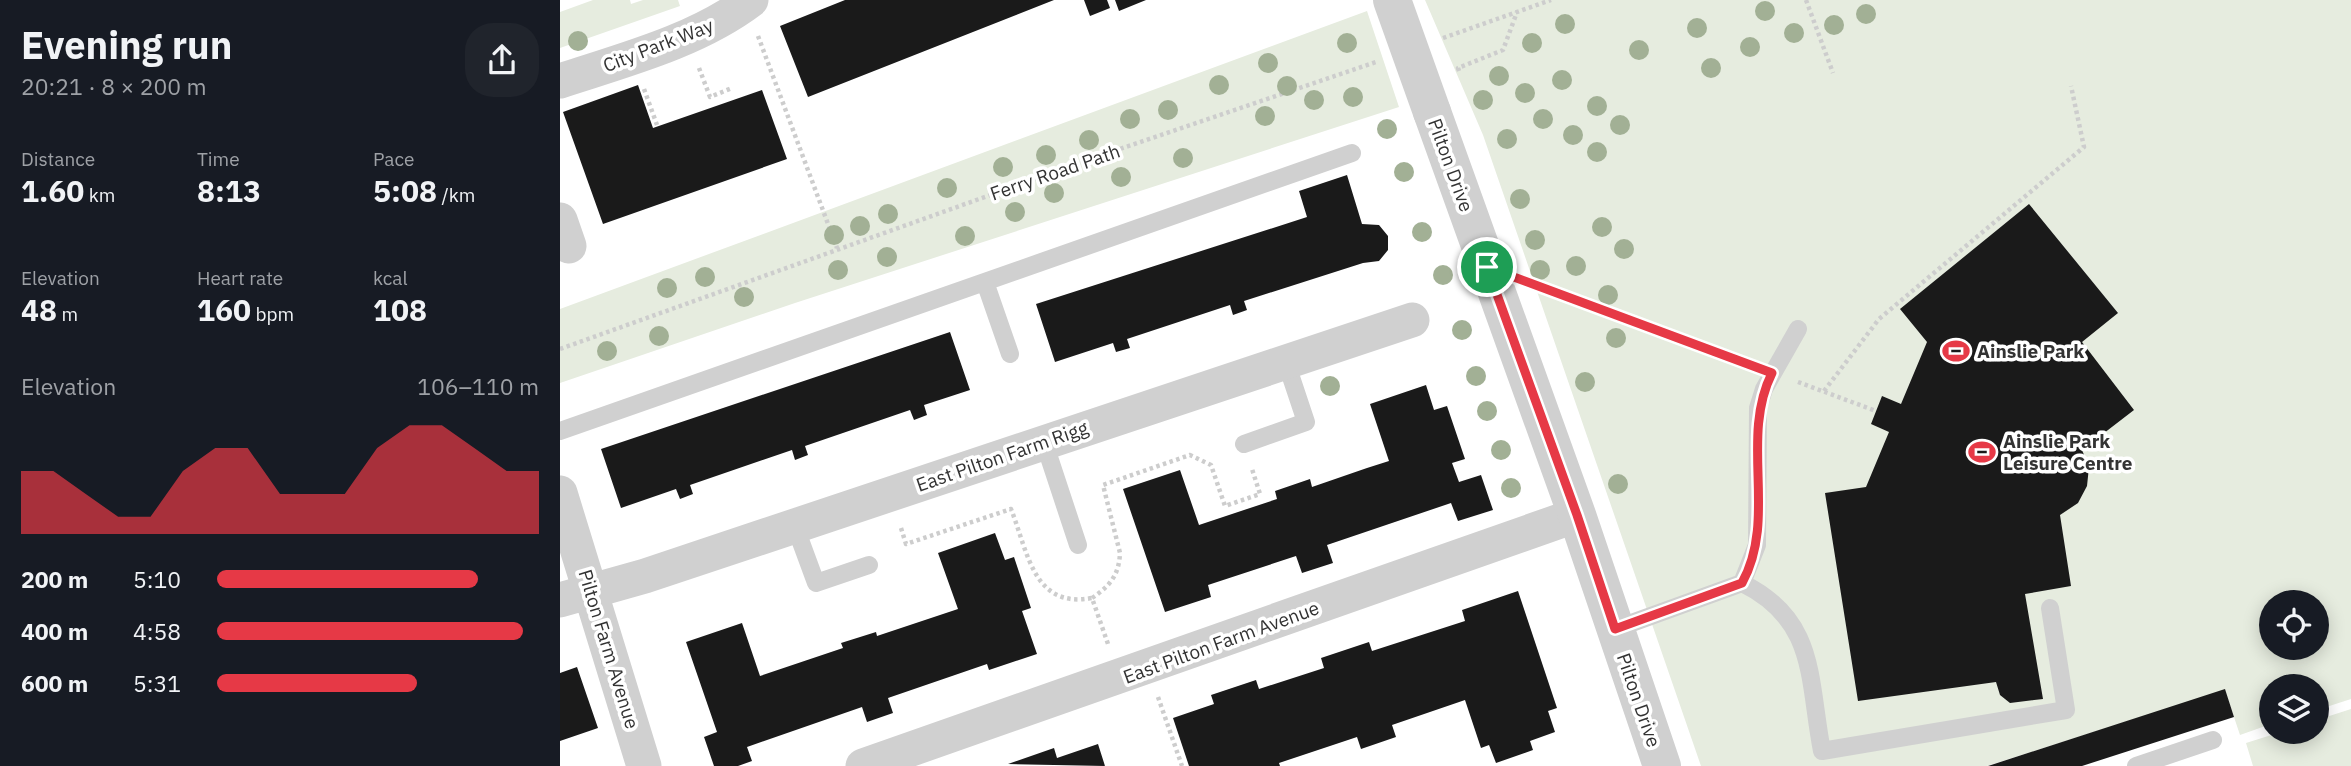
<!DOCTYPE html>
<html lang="en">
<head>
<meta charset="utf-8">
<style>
	:root { --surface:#171b24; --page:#20242c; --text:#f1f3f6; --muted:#9ea1a6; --accent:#e63946 }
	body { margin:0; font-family:"IBM Plex Sans",sans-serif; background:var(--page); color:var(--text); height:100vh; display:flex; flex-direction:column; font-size:26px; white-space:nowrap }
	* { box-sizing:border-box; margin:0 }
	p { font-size:23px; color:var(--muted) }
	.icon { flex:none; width:38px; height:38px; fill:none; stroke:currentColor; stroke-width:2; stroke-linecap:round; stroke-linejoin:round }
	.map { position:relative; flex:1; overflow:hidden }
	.side { display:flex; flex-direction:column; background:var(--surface); width:560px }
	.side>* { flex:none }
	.buttons { position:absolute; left:1699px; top:590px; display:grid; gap:14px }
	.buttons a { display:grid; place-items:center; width:70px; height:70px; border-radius:50%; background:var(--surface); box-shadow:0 4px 18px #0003; font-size:35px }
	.pin { position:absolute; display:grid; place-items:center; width:60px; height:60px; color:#fff; margin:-30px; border:4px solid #fff; border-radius:50%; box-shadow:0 2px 7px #0007 }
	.round { display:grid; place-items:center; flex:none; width:74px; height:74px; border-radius:28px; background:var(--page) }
	.headline { display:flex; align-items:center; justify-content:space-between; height:119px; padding:0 21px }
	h1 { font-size:38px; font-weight:700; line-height:52px }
	.figures { display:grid; grid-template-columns:repeat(3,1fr); gap:10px; height:119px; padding:7px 21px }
	.figures div { display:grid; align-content:center }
	.figures b { font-size:30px; font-weight:700 }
	.figures small { font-size:19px; font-weight:400 }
	.figures p { font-size:19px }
	.chart { height:196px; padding:14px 21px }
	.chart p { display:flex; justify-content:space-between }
	.chart svg { width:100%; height:126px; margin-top:7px; fill:var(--accent); opacity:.7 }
	ul { padding:0 21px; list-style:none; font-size:23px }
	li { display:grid; grid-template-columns:112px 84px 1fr; align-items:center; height:52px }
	li i { height:18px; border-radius:9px; background:var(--accent) }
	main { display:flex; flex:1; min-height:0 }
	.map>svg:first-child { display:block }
	.green { fill:#e6ecdf; fill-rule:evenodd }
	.building { fill:#1a1a1a }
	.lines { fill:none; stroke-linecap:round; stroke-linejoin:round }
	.path { stroke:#cdcdcd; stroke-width:4.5; stroke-dasharray:3.5 3.5; stroke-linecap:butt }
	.service { stroke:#d0d0d0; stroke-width:18 }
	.minor { stroke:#d0d0d0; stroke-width:35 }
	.tertiary { stroke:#d0d0d0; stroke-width:38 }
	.tertiary-bridge { stroke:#d0d0d0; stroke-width:38 }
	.tree { fill:#a2b095 }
	.route-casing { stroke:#fff; stroke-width:14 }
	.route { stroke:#e63946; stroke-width:9 }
	.labels { text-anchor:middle; stroke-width:7; stroke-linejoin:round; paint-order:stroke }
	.street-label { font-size:19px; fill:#333; stroke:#fff }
	.poi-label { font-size:19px; font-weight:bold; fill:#333; stroke:#fff; text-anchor:start }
</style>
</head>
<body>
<main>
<section class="side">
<div class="headline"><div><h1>Evening run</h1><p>20:21 · 8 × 200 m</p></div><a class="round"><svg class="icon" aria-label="share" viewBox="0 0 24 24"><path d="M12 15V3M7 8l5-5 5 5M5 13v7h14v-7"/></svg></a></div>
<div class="figures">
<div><p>Distance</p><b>1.60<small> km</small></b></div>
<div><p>Time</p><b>8:13</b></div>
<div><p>Pace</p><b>5:08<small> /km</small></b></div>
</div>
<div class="figures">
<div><p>Elevation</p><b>48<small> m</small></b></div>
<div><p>Heart rate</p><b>160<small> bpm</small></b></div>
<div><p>kcal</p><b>108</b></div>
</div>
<div class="chart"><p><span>Elevation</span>106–110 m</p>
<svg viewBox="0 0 160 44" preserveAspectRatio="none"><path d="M0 44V22L10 22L20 30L30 38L40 38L50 22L60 14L70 14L80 30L90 30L100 30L110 14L120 6L130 6L140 14L150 22L160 22V44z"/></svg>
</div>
<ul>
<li><b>200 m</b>5:10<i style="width:81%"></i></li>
<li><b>400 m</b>4:58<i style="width:95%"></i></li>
<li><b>600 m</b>5:31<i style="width:62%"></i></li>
</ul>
</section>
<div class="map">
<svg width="1791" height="766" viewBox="0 0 1791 766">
	<rect width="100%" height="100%" fill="#fff"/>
	<!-- green -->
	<path class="green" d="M33 0H70L71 4 83 0H118L120 6 0 48V12Z
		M865 0H1791V699L1757 710V686H1712L1711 724 1680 735 1665 690 1427 766H1141L923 135ZM1712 602H1757V648H1712Z
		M807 11 839 107 235 303 0 383V309Z
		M1791 709V766H1693L1686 743 1721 732H1757V720Z"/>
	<!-- building -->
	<path class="building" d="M285 0H494L248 97 220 26Z
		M524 0H547L550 8 530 16Z
		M555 0H586L559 11Z
		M78 85 93 128 202 90 227 159 43 224 3 112Z
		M787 175 802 224 819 225 828 236V250L819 261 803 263 684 301 687 310 673 315 670 305 567 339 570 348 556 352 553 343 495 362 476 304 747 217 739 191Z
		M1469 204 1558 313 1522 342 1574 410 1522 450 1529 467 1527 486 1518 503 1500 515 1511 586 1465 594 1483 699 1450 703 1440 695 1436 682 1298 701 1265 493 1306 487 1329 432 1311 424 1322 396 1341 404 1367 342 1340 309Z
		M390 332 410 390 364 405 367 415 354 420 350 410 245 446 248 455 235 460 232 450 130 485 133 494 120 499 116 489 61 508 41 449Z
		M866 385 874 410 887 406 905 459 892 463 899 482 921 475 933 510 898 521 891 503 767 545 773 563 742 573 736 556 648 585 651 597 605 612 563 489 620 470 639 525 717 499 715 491 750 479 752 487 807 468 829 461 810 404Z
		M435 533 445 560 454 557 471 608 462 611 477 654 429 670 427 664 328 698 333 713 307 722 302 707 187 747 192 761 178 766H154L144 737 157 732 126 642 182 623 200 676 283 648 281 643 316 632 317 636 398 609 378 553Z
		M958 591 997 708 988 711 995 732 970 741 973 750 936 763 929 745 921 748 905 700 832 725 836 737 801 749 797 737 719 763 720 766H629L613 718 654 704 651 695 696 680 699 689 764 668 761 658 809 642 812 651 905 621 902 610Z
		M17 667 38 728 0 741V673Z
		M1665 689 1674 717 1522 766H1428Z
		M538 744 545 766 448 764 494 748 497 758Z"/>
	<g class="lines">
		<!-- path -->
		<path class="path" d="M1246 0 1273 73
			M198 36 277 248
			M883 38 991 0
			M139 68 150 97 172 88
			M899 71 898 68 943 50 957 12
			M84 89 97 125
			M972 284 1188 364
			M0 349 545 154 816 62
			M1238 382 1316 411
			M1264 391 1319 319 1524 147 1511 86
			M341 528 346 544 451 509C468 552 473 609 532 598L548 644
			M532 598C550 586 559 575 560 553L543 485 630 455 651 465 665 506 700 494 692 469
			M598 697 622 766"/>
		<!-- service -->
		<path class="service" d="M425 282 450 354
			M0 431 792 153
			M484 442 518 545
			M684 444 746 422 726 362
			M235 526 256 583 309 565
			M1182 583C1257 620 1248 678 1262 751L1506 710 1490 608
			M1055 629 1182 583 1197 545 1198 408 1204 389 1238 329
			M1576 766 1653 740"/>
		<!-- minor -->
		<path class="minor" d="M0 81C64 60 137 41 191 0
			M0 220 9 246
			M0 493 84 766
			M0 600 85 576 852 320
			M303 766 1017 515"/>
		<!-- tertiary -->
		<path class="tertiary" d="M872 112 1017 515 1102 766"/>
		<!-- tertiary-bridge -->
		<path class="tertiary-bridge" d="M832 0 872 112"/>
	</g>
	<!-- trees -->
	<g class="tree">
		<circle cx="1205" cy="11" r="10"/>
		<circle cx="1306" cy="14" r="10"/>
		<circle cx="1005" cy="24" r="10"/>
		<circle cx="1274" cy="25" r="10"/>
		<circle cx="1137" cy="28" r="10"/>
		<circle cx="1234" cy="33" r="10"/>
		<circle cx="18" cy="41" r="10"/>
		<circle cx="787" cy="43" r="10"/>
		<circle cx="972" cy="43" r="10"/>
		<circle cx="1190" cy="47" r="10"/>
		<circle cx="1079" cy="50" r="10"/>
		<circle cx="708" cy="63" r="10"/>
		<circle cx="1151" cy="68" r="10"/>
		<circle cx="939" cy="76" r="10"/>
		<circle cx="1002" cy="80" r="10"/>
		<circle cx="659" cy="85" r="10"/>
		<circle cx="727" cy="86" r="10"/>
		<circle cx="965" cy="93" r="10"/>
		<circle cx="793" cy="97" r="10"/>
		<circle cx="754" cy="100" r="10"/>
		<circle cx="923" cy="100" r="10"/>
		<circle cx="1037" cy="106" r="10"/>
		<circle cx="608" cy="110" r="10"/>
		<circle cx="705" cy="116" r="10"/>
		<circle cx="570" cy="119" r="10"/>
		<circle cx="983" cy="119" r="10"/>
		<circle cx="1060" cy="125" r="10"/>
		<circle cx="827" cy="129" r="10"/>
		<circle cx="1013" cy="135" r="10"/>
		<circle cx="947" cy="139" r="10"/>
		<circle cx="529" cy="140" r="10"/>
		<circle cx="1037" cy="152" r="10"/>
		<circle cx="486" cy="155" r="10"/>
		<circle cx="623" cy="158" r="10"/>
		<circle cx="443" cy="167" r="10"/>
		<circle cx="844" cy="172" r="10"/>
		<circle cx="561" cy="177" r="10"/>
		<circle cx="387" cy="188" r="10"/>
		<circle cx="494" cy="193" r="10"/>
		<circle cx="960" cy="199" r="10"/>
		<circle cx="455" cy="212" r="10"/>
		<circle cx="328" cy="214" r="10"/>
		<circle cx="300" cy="226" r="10"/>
		<circle cx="1042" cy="227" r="10"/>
		<circle cx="862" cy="232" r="10"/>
		<circle cx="274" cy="235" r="10"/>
		<circle cx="405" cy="236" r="10"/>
		<circle cx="975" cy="240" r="10"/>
		<circle cx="1064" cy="249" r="10"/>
		<circle cx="327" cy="257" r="10"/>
		<circle cx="1016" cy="266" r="10"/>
		<circle cx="278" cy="270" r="10"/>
		<circle cx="980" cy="270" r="10"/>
		<circle cx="883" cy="275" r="10"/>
		<circle cx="145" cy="277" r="10"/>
		<circle cx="107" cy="288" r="10"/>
		<circle cx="1048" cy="295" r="10"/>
		<circle cx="184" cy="297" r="10"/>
		<circle cx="902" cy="330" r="10"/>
		<circle cx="99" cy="336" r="10"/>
		<circle cx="1056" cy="338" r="10"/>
		<circle cx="47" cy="351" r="10"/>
		<circle cx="916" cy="376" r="10"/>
		<circle cx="1025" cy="382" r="10"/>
		<circle cx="770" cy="386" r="10"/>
		<circle cx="927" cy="411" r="10"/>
		<circle cx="941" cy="450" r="10"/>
		<circle cx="1058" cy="484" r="10"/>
		<circle cx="951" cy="488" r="10"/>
	</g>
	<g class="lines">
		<defs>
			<path id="route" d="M927 267 1212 373C1179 439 1218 518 1182 583L1055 629 1017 515Z"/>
		</defs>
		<!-- route casing -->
		<use href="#route" class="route-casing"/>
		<!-- route -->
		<use href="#route" class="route"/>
	</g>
	<!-- icons -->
	<defs>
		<symbol id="stadium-bare" viewBox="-9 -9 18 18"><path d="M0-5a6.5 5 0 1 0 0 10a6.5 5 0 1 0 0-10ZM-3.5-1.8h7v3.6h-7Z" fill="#e63946" stroke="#fff" stroke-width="2.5" paint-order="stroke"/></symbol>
	</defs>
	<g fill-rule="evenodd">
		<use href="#stadium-bare" x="1377" y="332" width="38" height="38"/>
		<use href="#stadium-bare" x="1403" y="433" width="38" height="38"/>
	</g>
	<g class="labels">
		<!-- street labels -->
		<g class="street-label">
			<text transform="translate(98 45) rotate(-21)" y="7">City Park Way</text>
			<text transform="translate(891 165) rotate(70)" y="7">Pilton Drive</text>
			<text transform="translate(495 172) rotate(-19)" y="7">Ferry Road Path</text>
			<text transform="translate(442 456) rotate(-19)" y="7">East Pilton Farm Rigg</text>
			<text transform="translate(661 642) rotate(-20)" y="7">East Pilton Farm Avenue</text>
			<text transform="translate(49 649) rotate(73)" y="7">Pilton Farm Avenue</text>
			<text transform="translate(1079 700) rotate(71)" y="7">Pilton Drive</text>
		</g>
		<!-- poi labels -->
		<g class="poi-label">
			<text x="1417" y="358">Ainslie Park</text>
			<text x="1443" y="448">Ainslie Park<tspan x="1443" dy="22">Leisure Centre</tspan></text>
		</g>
	</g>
</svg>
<div class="buttons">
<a><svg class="icon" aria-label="locate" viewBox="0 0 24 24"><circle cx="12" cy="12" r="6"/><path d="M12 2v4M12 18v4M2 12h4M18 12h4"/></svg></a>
<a><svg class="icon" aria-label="layers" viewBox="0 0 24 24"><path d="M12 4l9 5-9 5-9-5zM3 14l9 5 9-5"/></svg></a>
</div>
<div class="pin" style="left:927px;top:267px;background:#1e9e55"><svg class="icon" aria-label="arrive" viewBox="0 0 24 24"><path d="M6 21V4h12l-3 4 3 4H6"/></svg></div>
</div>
</main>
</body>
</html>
